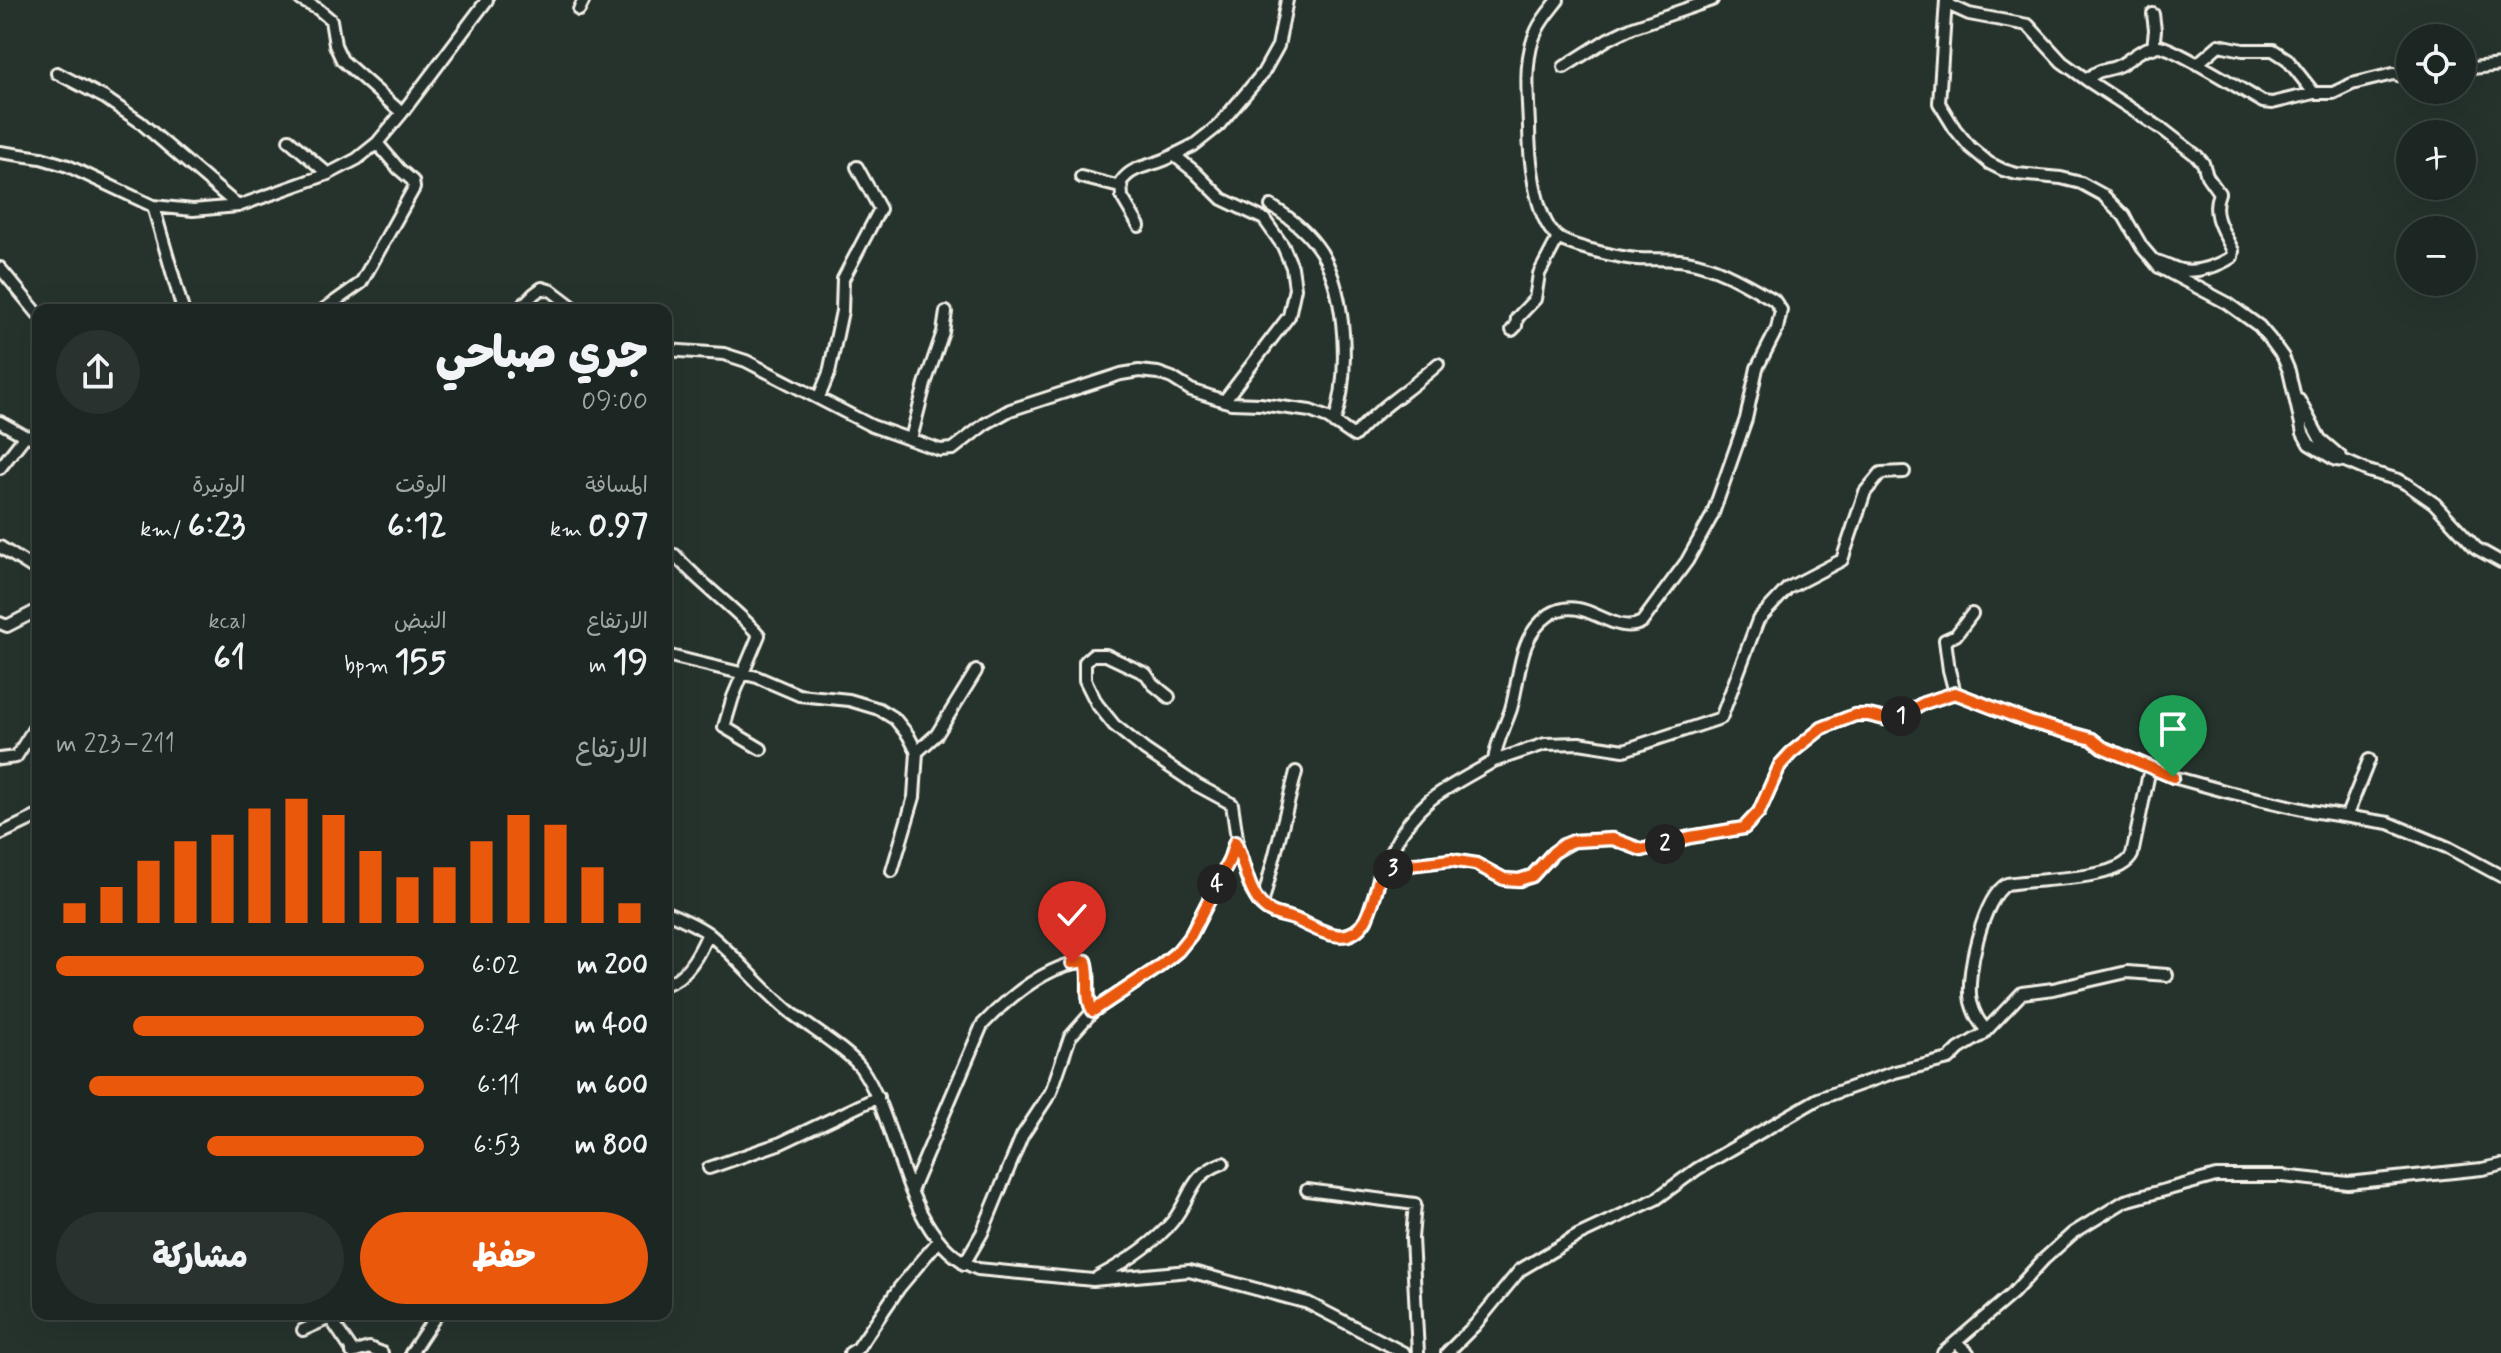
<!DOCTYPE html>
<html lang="ar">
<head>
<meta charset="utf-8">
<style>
	:root { --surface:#1c2622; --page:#29322f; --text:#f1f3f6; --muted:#a0a5a5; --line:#3a4340; --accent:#ea580c }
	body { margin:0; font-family:Mynerve,"Playpen Sans Arabic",sans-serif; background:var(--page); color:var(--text); direction:rtl; height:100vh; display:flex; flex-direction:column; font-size:30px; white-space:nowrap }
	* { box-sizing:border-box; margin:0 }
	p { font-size:26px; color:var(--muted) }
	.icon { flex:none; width:44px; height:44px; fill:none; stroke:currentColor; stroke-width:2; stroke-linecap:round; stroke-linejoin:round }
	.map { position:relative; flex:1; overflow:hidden; direction:ltr }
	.panel { position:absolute; left:32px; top:304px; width:640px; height:1016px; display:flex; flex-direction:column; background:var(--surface); border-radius:16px; box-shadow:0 8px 32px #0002,0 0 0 2px var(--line); direction:rtl }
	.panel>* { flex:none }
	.buttons { position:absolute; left:2396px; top:24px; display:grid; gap:16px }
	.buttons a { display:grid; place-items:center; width:80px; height:80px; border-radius:50%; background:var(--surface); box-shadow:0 8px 32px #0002,0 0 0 2px var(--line); font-size:40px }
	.pin { position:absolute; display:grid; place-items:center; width:68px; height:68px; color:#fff; margin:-82px -34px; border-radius:50% 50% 50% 0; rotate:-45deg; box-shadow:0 0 8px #0007 }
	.pin .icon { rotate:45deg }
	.km { position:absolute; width:40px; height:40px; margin:-20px; border-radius:50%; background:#222; color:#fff; font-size:22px; line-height:40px; text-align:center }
	.round { display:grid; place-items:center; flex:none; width:84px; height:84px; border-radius:42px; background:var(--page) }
	.head { display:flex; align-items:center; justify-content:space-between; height:136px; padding:0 24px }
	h1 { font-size:44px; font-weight:800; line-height:60px }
	.figures { display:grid; grid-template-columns:repeat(3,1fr); gap:12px; height:136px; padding:8px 24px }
	.figures div { display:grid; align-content:center }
	.figures b { font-size:34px; font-weight:800 }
	.figures small { font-size:22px; font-weight:400 }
	.figures p { font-size:22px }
	.chart { height:224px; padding:16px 24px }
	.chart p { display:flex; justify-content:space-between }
	.chart svg { width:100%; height:144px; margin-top:8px; stroke:var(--accent); stroke-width:6 }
	.cta { display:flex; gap:16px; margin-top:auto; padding:16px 24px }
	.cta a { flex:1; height:92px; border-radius:48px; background:var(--accent); color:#fff; font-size:32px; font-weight:800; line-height:92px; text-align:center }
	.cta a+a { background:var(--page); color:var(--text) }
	ul { padding:0 24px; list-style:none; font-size:26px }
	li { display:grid; grid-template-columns:128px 96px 1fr; align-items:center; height:60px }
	li i { height:20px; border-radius:10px; background:var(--accent) }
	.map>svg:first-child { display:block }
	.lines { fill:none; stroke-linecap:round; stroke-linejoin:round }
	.minor-casing { stroke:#f4f1e8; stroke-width:16 }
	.minor { stroke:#26332d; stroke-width:10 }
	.route-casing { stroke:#fff; stroke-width:16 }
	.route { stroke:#ea580c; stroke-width:10 }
</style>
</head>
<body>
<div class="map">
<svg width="2501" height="1353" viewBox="0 0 2501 1353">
	<rect width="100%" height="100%" fill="#26332d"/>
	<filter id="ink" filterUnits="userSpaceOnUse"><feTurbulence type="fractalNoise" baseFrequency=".0125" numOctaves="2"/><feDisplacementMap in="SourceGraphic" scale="16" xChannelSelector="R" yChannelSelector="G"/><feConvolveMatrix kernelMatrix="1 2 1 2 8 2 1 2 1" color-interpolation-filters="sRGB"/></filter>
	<g filter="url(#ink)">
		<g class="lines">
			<defs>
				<path id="minor" d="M301 0 318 9 331 20 335 45 342 60 402 113
					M1946 0 1939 103 1955 129 1970 147 1989 163 2003 170 2017 174 2061 178 2081 183 2103 195 2124 216 2142 247 2159 267 2227 303 2259 326 2270 339 2283 357 2289 371 2303 433 2309 444 2336 460 2345 461 2368 471 2399 480 2408 485 2434 503 2476 548 2501 562
					M1949 0 1947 4 1969 14 2028 25 2062 62 2087 80C2101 66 2105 73 2120 65 2132 58 2144 46 2159 46 2173 47 2246 92 2263 102L2272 103 2314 93H2333L2352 84 2393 74 2410 77
					M579 10 584 0
					M2153 48 2155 30 2153 14
					M2197 64 2219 45 2243 50H2273L2287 59 2314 93
					M1564 67 1608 39 1633 27 1712 0
					M2462 69 2501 65
					M57 73 105 98 140 122 238 206
					M2087 80 2165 131 2197 156 2203 163 2207 176 2219 193C2210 215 2224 232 2233 251L2232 257C2218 266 2198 273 2181 270 2173 268 2165 263 2156 261
					M289 140 328 174
					M0 152 41 158 68 166 153 206 193 210 238 206 328 174 357 159 377 143 402 113 487 0
					M1081 177 1120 187
					M153 206 183 310
					M1271 206C1291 218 1308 232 1321 252 1347 295 1350 377 1334 423
					M1139 226 1122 197 1121 182C1134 163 1156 167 1174 155
					M0 268 38 314
					M323 310 361 283 414 188 413 181 399 169 377 143
					M518 310 534 294 542 288 552 291 577 310
					M1512 330 1516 326 1517 318 1535 299 1539 274 1558 238
					M666 350 724 354 746 361 872 426 940 450 953 449 985 424 1010 410 1121 374 1139 371 1158 373 1172 378 1191 390 1231 403 1260 404 1310 411 1328 418 1354 436C1378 408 1411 389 1438 364
					M819 397 829 373 842 311 843 279 880 209 857 167
					M2299 400 2320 439 2341 457
					M1224 401 1289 316 1295 288 1292 267 1283 246 1264 219 1222 199 1195 172 1174 155 1194 145 1218 126 1263 73 1278 46 1287 0
					M0 422 25 436 38 438
					M911 439 925 384 943 332 946 312
					M0 468 25 436
					M0 547 38 571
					M675 555C700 584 733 606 759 635L733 697 724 727 761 749
					M0 623 7 626 38 610
					M666 655 757 677 799 695 849 700 879 709 895 719 908 735 917 752 914 797 892 871
					M1955 693 1949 670 1945 640 1956 635 1972 614
					M1169 697 1153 684 1146 674 1106 655H1092L1085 662V680L1097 704 1114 725 1145 750 1197 785 1232 804 1237 838 1235 842
					M917 752 937 734 976 671
					M0 759 16 757 35 727
					M1494 761 1545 744 1579 743 1624 750 1721 718 1758 620 1788 588 1842 560 1865 492 1881 473 1904 472
					M2347 815 2369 760
					M0 834 38 816
					M1380 874 1400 866 1451 860 1476 864 1504 879 1519 880 1532 876 1553 853 1574 841 1613 839 1642 850 1690 837 1744 828 1759 812 1780 765 1791 753 1822 728 1855 715H1868L1885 719 1898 718 1924 703 1955 693 2030 722 2092 739 2102 747 2173 777 2228 792 2311 811 2389 823 2449 848 2501 876
					M1262 905 1296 772
					M666 912C680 918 697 925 709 934 738 958 761 988 789 1011 807 1026 849 1051 861 1068 902 1126 903 1241 978 1269L1093 1280 1189 1271 1308 1303 1404 1353
					M666 984C687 978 700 952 708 933
					M1986 1029C1978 1022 1974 1013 1971 1002 1965 976 1983 897 2007 884 2035 878 2119 882 2132 855L2150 768
					M709 1168 781 1143 878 1097
					M1307 1190 1415 1204 1412 1238 1418 1353
					M911 1191 982 1025C1009 997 1046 965 1086 961 1092 977 1084 997 1093 1011
					M964 1264 982 1233 1022 1136 1051 1092 1070 1037 1093 1011 1156 969 1178 951 1191 935 1229 861 1235 842C1244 861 1247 889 1261 905 1271 915 1283 915 1295 919 1320 928 1346 950 1366 920 1381 876 1392 832 1430 800 1448 786 1474 773 1494 761 1496 742 1505 727 1511 709 1521 675 1517 638 1549 615 1558 609 1567 607 1578 609 1598 612 1621 634 1642 622L1687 561 1712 516 1746 419 1757 368 1777 329 1781 310 1774 300C1746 284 1718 266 1686 261 1670 258 1654 260 1637 259 1622 258 1566 246 1556 236 1534 216 1529 154 1529 126 1528 95 1523 58 1537 30 1542 19 1551 9 1558 0
					M1098 1277C1124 1263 1153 1245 1172 1222 1193 1196 1188 1176 1223 1163
					M303 1330 330 1318 353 1352
					M1957 1343 1968 1353
					M352 1353 369 1348 382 1353
					M411 1353 437 1314
					M850 1353 858 1348 899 1288 939 1240
					M1447 1353 1475 1325 1520 1270 1579 1235 1656 1199 1697 1169 1818 1099 1895 1072 1949 1059 1959 1049 1982 1035 2022 993 2053 989 2127 972 2167 975
					M1943 1353 2013 1293 2044 1259 2073 1233 2125 1201 2216 1176H2282L2348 1183 2482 1169 2501 1165"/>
			</defs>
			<!-- minor casing -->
			<use href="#minor" class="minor-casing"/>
			<!-- minor -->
			<use href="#minor" class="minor"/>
		</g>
	</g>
	<g class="lines" filter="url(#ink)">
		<defs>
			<path id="route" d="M1072 963 1086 961C1091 977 1084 997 1093 1011L1156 969 1178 951 1191 935 1229 861 1235 842C1244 861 1247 888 1261 904 1270 915 1283 915 1294 919 1307 924 1320 933 1334 935 1368 942 1374 898 1380 874L1400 866 1451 860 1476 864 1504 879 1519 880 1532 876 1553 853 1563 845 1574 841 1613 839 1642 850 1690 837 1744 828 1759 812 1780 765 1791 753 1822 728 1855 715H1868L1885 719 1898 718 1924 703 1955 693 2030 722 2092 739 2102 747 2173 777"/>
		</defs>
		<!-- route casing -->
		<use href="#route" class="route-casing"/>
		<!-- route -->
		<use href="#route" class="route"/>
	</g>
</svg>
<div class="buttons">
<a><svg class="icon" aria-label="locate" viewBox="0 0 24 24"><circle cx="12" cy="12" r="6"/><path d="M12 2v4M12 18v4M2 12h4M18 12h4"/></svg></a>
<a>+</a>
<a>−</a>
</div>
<div class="pin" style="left:2173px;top:777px;background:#1e9e55"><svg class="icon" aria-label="arrive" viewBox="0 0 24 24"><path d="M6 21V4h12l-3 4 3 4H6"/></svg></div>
<div class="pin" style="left:1072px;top:963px;background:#d93025"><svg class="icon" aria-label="check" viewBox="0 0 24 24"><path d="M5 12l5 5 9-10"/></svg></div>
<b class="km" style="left:1901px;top:716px">1</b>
<b class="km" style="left:1665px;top:844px">2</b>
<b class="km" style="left:1393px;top:869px">3</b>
<b class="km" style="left:1217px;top:884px">4</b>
<section class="panel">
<div class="head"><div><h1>جري صباحي</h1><p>09:00</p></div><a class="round"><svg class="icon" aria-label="share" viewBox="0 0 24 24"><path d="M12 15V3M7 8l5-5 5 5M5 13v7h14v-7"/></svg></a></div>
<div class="figures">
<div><p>المسافة</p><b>0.97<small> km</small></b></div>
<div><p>الوقت</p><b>6:12</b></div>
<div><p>الوتيرة</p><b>6:23<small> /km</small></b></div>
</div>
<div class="figures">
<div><p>الارتفاع</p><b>19<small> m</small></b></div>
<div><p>النبض</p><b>155<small> bpm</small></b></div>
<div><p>kcal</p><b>61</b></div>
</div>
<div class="chart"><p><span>الارتفاع</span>211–223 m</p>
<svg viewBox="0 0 160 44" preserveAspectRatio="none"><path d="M5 44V38M15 44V33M25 44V25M35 44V19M45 44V17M55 44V9M65 44V6M75 44V11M85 44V22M95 44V30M105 44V27M115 44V19M125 44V11M135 44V14M145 44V27M155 44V38"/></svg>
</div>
<ul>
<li><b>200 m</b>6:02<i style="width:100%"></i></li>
<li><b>400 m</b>6:24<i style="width:79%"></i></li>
<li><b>600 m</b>6:11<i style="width:91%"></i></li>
<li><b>800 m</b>6:53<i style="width:59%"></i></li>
</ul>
<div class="cta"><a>حفظ</a><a>مشاركة</a></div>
</section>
</div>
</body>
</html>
